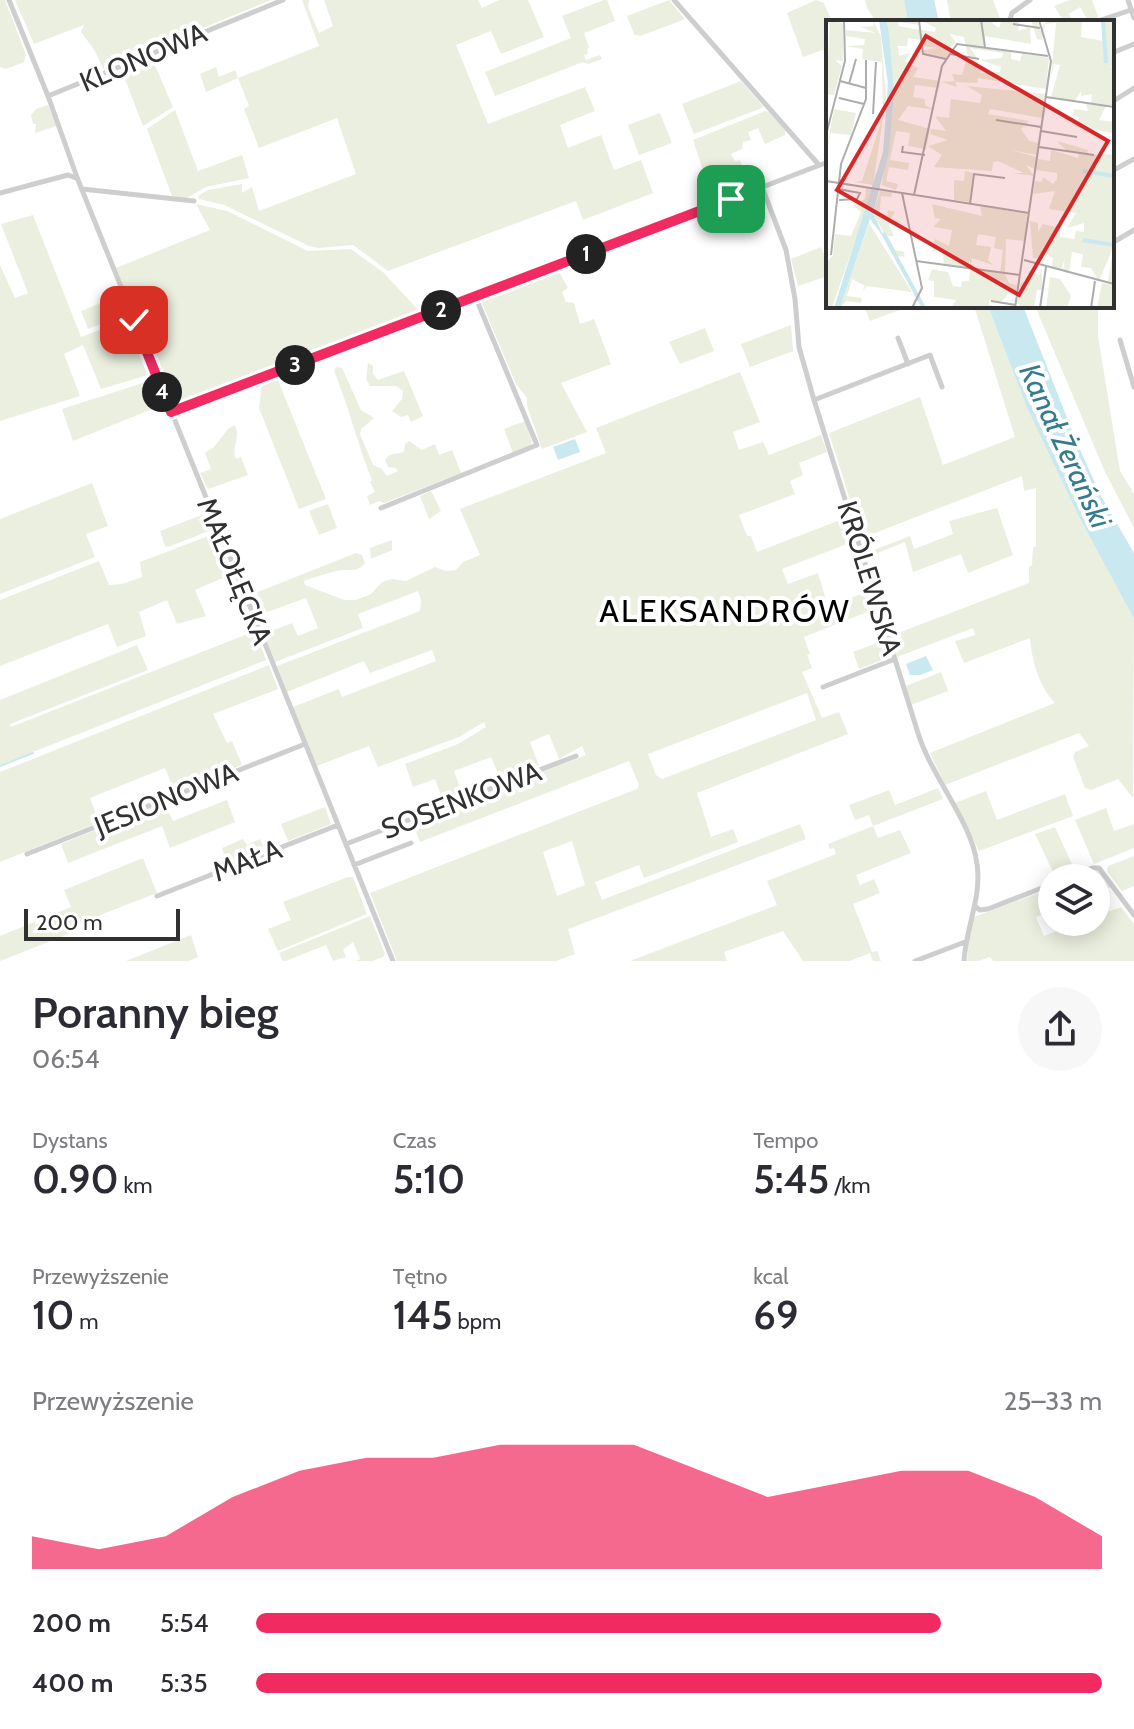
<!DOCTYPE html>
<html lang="pl">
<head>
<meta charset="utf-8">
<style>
	:root { --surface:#fff; --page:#f7f7f7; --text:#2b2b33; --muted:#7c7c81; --accent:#f12b61 }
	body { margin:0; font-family:Cabin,sans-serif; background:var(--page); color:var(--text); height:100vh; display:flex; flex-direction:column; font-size:30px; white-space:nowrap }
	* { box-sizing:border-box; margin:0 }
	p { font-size:26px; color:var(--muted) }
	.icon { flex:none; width:44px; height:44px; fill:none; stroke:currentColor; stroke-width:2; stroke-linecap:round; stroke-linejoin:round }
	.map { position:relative; height:961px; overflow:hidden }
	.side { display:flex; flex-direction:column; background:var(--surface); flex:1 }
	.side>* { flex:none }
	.tools { position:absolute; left:1038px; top:864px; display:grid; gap:16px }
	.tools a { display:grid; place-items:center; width:72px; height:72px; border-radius:50%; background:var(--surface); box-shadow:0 4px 20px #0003; font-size:40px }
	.scale { position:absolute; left:24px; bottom:20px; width:156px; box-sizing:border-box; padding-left:8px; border:4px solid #313131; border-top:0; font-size:22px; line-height:28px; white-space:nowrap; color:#313131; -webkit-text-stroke:6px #fff; paint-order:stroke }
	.pin { position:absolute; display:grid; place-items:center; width:68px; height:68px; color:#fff; margin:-34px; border-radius:16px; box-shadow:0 4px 12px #0006 }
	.km { position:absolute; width:40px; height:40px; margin:-20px; border-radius:50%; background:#222; color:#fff; font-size:22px; line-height:40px; text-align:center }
	.round { display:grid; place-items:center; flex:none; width:84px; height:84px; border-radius:42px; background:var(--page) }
	.summary { display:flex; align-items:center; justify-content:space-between; height:136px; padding:0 32px }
	h1 { font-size:44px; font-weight:600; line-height:60px }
	.stats { display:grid; grid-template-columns:repeat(3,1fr); gap:12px; height:136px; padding:8px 32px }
	.stats div { display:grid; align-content:center }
	.stats b { font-size:40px; font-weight:600 }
	.stats small { font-size:22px; font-weight:400 }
	.stats p { font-size:22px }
	.chart { height:224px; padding:16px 32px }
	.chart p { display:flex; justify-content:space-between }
	.chart svg { width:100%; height:144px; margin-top:8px; fill:var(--accent); opacity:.7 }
	ul { padding:0 32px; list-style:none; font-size:26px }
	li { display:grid; grid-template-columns:128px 96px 1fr; align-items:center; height:60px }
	li i { height:20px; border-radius:10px; background:var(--accent) }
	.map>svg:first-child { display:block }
	.green { fill:#ebefdf; fill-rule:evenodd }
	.water { fill:#cae8ef }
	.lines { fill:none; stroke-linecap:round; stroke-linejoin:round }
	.stream { stroke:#cae8ef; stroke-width:2 }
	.minor { stroke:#cecece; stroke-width:5 }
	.route-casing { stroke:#fff; stroke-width:16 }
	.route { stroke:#f12b61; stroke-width:10 }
	.labels { text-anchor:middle; stroke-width:8; stroke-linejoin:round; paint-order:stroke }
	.street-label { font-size:28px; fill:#313131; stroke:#fff }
	.water-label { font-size:30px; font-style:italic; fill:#347c8c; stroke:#fff }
	.quarter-label { font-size:32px; letter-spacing:2px; fill:#000; stroke:#fff }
	.inset-river { fill:none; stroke:#cae8ef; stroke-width:4 }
	.inset-road { fill:none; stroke:#adadad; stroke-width:2 }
	.view { fill:#d62828; fill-opacity:0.15; stroke:#d62828; stroke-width:4 }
	.inset-edge { fill:none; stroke:#313131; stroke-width:4 }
</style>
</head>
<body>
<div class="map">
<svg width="1134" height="961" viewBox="0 0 1134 961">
	<rect width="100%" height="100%" fill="#fff"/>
	<!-- green -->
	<path class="green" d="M0 0H5L26 55 24 62 6 69 0 67Z
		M15 0H271L103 69 95 51 81 32 84 25 34 44Z
		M302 0H309L308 7 319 33 333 26 324 0H478L482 8 499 0H528L544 37 501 54 491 31 456 45 488 124 585 87 595 111 560 125 568 148 601 135 614 170 641 160 653 193 583 220 576 201 388 271 353 245 319 248 309 246 224 205 199 199 198 196 208 190 242 184V193L252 187 259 211 356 174 337 118 259 148 244 109 249 106 238 78 206 92 200 74 216 67 219 77 235 70 238 78 319 46Z
		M604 0H607L615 21 584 33 589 47 587 50 588 54 584 55 586 60 600 55 602 59 588 64 583 62 495 96 485 72 571 38 562 16Z
		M669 0 684 18 683 20 640 36 634 34 627 16Z
		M816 0 824 3 832 22H828V48L803 57 787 13Z
		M865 0H904L908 22H876L867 8Z
		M947 0H993L1001 21 951 22Z
		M1070 0H1092L1099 19H1087L1080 7 1069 14 1072 21 1064 22 1054 6Z
		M151 56 173 107 143 126 121 69Z
		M741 81 763 106 762 108 694 134 682 104Z
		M48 105 57 126 35 133 36 124H33L31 115 36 109Z
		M175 110 198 171 242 155 249 178 206 187 187 198 172 196 147 129Z
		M765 111 769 112 785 130V135L765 144 758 128 748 132 751 140 743 142 742 149 731 154 735 161 740 160 749 184 706 202 703 195 710 192 693 140Z
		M660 113 672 143 639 155 628 125Z
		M196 204 227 211 308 251 351 249 384 273 420 312 196 398 180 402 169 398 116 268 210 230Z
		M33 215 81 337 125 320 148 375 101 389 83 345 64 354 80 396 0 421V265L15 298 28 293 1 224Z
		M821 247 828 265V276L798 286 791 259Z
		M558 270 568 288 562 292 566 302 574 303 580 324 594 319 611 364 561 383 587 432 542 449 527 406V398L516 384 481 301Z
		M113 298 120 317 88 329 81 311Z
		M864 306H910L870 321Z
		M974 306H988L1027 408 1079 517 1134 619 1133 798 1118 779 1091 790 1085 788 1073 757 1075 752 1089 746 1079 733 945 785 930 753 1055 703C1039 686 1032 661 1030 638L964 663 955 641 975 635 973 628 897 657 890 636 1029 583V567L1032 565 1033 548 1036 546V488L1024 491 1022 476 862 538 829 433 920 397 943 465 1015 437Z
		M1035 306H1098V336L1120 471 1134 494V528L1105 472Z
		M791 325 793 351 750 367 741 344Z
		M705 328 714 351 680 364 669 342Z
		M368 363 373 366V374L378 380 404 371 423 416 411 422 408 415 401 417 392 411 402 399 403 391 396 386H370L366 379Z
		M336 367 342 368 361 410 374 418 361 429 360 434 373 465 382 469 387 476 398 471 396 468 388 467 385 460 389 455 404 452 405 444 409 441 422 450 435 444 439 455 452 450 461 473 384 503 379 501 370 505 367 496 375 492 370 482 372 480C357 443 349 407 334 371Z
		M740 372 760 422 733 432 739 450 763 442 769 455 821 435 827 452 799 463 803 475 790 481 795 494 739 515 747 536H751L757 552 848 517 855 541 782 569 788 584 818 573 828 606 870 591 875 609 804 637 810 654 807 655 812 668 802 672 822 718 839 712 848 734 697 793 711 837 733 829 738 842 644 878 639 865 595 882 602 900 800 824 806 839 568 929 575 954 556 961H397L370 893 637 789 639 785 629 761 420 842 412 822 586 755 582 746 559 759 549 734 530 742 539 766 501 781 491 757 454 771 463 796 444 803 435 779 413 787 405 764 458 744 486 727 484 722 459 737 378 767 369 746 317 766 293 707 339 689 342 697 436 661 432 650 370 673 364 661 287 692 277 666 420 611 421 600 418 591 358 614 363 628 275 662 264 634 292 623 298 636 318 628 306 598 259 615 250 595 356 553 362 555 365 563C357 574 347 568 336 571 326 574 314 577 304 581L305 585 344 600H356L371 594 382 582 392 579 406 581 435 567 446 571 456 570 463 562 480 555 460 509 606 453 596 428ZM807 693 816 720 662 779 656 775 648 754ZM572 841 585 885 557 896 543 852Z
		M277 378 326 499 299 509 259 408 262 383Z
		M152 380 162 405 73 441 62 409Z
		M525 421 532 442 530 446 513 453 504 429Z
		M235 425C241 438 231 446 236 459L241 457 248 475 208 489 200 473 211 469 205 453 214 447 228 429Z
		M92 483 108 526 86 534 95 557 0 594V519Z
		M431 491 441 511 429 519 420 496Z
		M328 504 337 528 319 535 309 511Z
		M997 508 1013 555 968 573 961 554 913 572 905 542 868 557 866 553 910 536 914 549 953 534 949 521Z
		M207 513 214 529 168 547 165 546 160 531Z
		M216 533 232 574 195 590 206 616 177 624 167 600 139 612 146 636 117 647 108 624 0 666V600L99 561 109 585 122 584 142 577 140 562Z
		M392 540V550L371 559 370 548Z
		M255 631 266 660 0 765V700L137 645 148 670 10 724 11 727Z
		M885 640 889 654 888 658 859 669 853 652Z
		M269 665 278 689 213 714 227 743 232 741 242 765 175 792 165 768 90 798 99 822 0 862V772Z
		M941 672 948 691 911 705 906 686Z
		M938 788 943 799 873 826 878 838 900 830 911 853 856 875 860 885 874 879 880 893 853 904 872 952 877 951 881 961H873L870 953 850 961H803L783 931 724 952 727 961H630L777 905 767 881 836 854 834 848 830 849 828 844 873 826 869 815 855 820 849 805 889 790 895 805Z
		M986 791 997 820 1065 794 1073 816 979 851 955 803Z
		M227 800 235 822 170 848 162 826 68 863 61 844 164 802 173 821Z
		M325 807 331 824 288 841 281 824Z
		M1106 808 1114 831 1134 824V848L1094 864 1075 820Z
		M1055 827 1075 871 1056 878 1035 834Z
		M243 839 247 845 260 839 265 851 228 865 222 848Z
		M1134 856V886L1122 891 1107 871 1108 866Z
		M143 858 157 893 74 925 76 931 0 961V936L71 907 64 890Z
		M1097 871 1111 887 1096 893V878H1077Z
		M348 877H353L367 914 278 951 268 929 291 920 283 902Z
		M1052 888V910L1036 917 1044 936 1081 922H1096V916L1121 907 1134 924V961H993L990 957 978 961H967L971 918Z
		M370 916 385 954 383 957 372 961H356L360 959 353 942 343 950 346 957 333 961 326 945 286 961H283L279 953Z
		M191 935 198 957 188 961H126Z"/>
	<!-- water -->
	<path class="water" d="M904 0H934L939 22H908Z
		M988 306H1023L1077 443 1101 496 1134 553V619L1079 517 1027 408Z
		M575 439 580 452 558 460 553 447Z
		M926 656 933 670 920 675H910L906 664Z"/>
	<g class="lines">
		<!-- stream -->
		<path class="stream" d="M0 766 33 753"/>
		<!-- minor -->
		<path class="minor" d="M9 0 48 96 78 180 393 961
			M674 0 819 165
			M1128 0 1134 18
			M1009 22 1012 13 1030 0
			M1081 22H1091
			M1095 22 1131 10
			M1112 53 1134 44
			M48 96 283 0
			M1112 102 1134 88
			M1112 171 1134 159
			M762 187 786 250 795 299 799 347 814 400 918 733C931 776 972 822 977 864 982 897 966 927 964 961
			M82 189 194 201
			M0 193 68 175 76 178
			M1112 243 1134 230
			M898 338 908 364
			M1120 340 1134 387
			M814 400 930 355 942 387
			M171 412 828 162
			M381 508 537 445 475 296
			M823 687 895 659
			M346 844 576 756
			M27 854 305 744
			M354 865 411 843
			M1066 878 1092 868H1099L1134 915
			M157 896 338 825
			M976 907 980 910 988 909 1052 884
			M915 961 965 942"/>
	</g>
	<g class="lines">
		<defs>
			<path id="route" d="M134 320 171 412 731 199"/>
		</defs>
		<!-- route casing -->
		<use href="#route" class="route-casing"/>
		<!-- route -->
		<use href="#route" class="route"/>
	</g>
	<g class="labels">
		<!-- street labels -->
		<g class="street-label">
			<text transform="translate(143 57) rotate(-23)" y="10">KLONOWA</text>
			<text transform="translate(235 571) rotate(68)" y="10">MAŁOŁĘCKA</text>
			<text transform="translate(870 578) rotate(73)" y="10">KRÓLEWSKA</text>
			<text transform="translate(166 799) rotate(-22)" y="10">JESIONOWA</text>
			<text transform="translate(461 800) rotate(-21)" y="10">SOSENKOWA</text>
			<text transform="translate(247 860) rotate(-21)" y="10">MAŁA</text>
		</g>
		<!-- water labels -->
		<g class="water-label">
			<text transform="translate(1065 446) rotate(65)" y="10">Kanał Żerański</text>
		</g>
		<!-- quarter labels -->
		<g class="quarter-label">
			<text x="725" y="622">ALEKSANDRÓW</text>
		</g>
	</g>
	<!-- overview -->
	<g transform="translate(826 20)">
		<rect width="288" height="288" fill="#fff"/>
		<path d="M47 0 55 17 60 78 47 165 29 162 36 161 57 96 56 42 36 39 37 29 20 26 38 25 39 19 20 16V10L50 13 35 7 48 6ZM60 0H93V5L73 2 72 6 94 10 95 20 82 18 81 26H72L73 36 84 33 79 41 92 48 87 57 114 61 113 68 89 65 87 77 99 79V85L109 90 82 86 72 100 104 109 100 129 82 126 84 113 70 111 64 140 83 143 82 150 63 147 60 161 72 164 70 170 56 165 68 72ZM94 0H162L173 8 175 2 194 0 192 11 204 7 205 24 159 16 158 27 185 32V39L194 41 196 33 223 38 220 69 152 58 151 63 129 62 131 67 115 62 129 61 126 54 136 55 141 38 152 41 154 53 174 52 175 47 154 40 176 38 177 33 144 28 151 38 142 37 138 17 124 14 130 23 123 28 127 31 122 38 98 34 97 30 112 28 97 26 95 10 109 12 110 8ZM205 0H211L215 12 217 5 222 0H256L255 17 277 21V0H288V46H283L288 47V86L265 83 266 74 255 76V71L249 81 225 77 234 45 228 44 225 57 230 3 219 4 216 20 211 19ZM4 1 17 3V41L9 40 16 46 8 75 0 74ZM141 66 220 74 216 98 164 89 162 94 203 101 195 109 203 121 213 123 211 135 184 130 211 137 209 149 200 145 208 156 187 153H198L172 141 167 142 166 151 108 147 116 135 102 126 122 120 104 114 105 109 120 111 109 96 123 98 125 79 154 83 156 75ZM260 84 280 86 273 100 288 102V113L249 107 253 97 247 96 248 89 262 91ZM8 89 30 93 25 115 5 113 1 128ZM231 121 262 130 261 135 288 134V263L282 261 288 225 273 261 265 248 255 247 257 234 246 232 243 253 237 251 239 238 235 250 226 248 227 238 217 233 218 226 213 239 207 238 204 201 212 203V212L217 204 234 208V217L248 219 250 211 258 212V203L241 208 250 193 223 189 229 171 207 174 209 161 216 162 217 157 227 164 231 159V153L210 150 212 139 224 141 225 130 252 138 253 133 241 131ZM139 151 147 153 143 182 128 180V160L138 161ZM40 168 47 169 6 288H0V243L7 235 9 214 25 216 35 192 27 185 39 179ZM54 171 66 172 65 177 55 176 53 197 61 200 62 190 69 192 62 203 68 216H62L69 230 78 232 79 237 72 236 77 249 47 193ZM106 184 156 196 154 186 201 194 199 221 180 219 179 254 183 263 191 265 190 274 183 273 175 282 163 280V285L179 288H125L130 280 108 277V261L102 260 106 249 122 252 127 266 135 267 136 261H143L144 249 174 253 177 230 168 228 170 217 152 214 150 225 165 227 162 240 167 245 146 238 144 248V240L141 247 118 244 116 229 106 232 109 219 123 226 126 210 107 207 115 199 109 198ZM43 203 86 272 41 266 35 273 39 266 26 259 21 276 36 278 35 283 20 281 14 288ZM216 247V270H211L208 288H190L195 287 191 282 195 263 204 259 202 251 214 255ZM224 257 234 259 245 276 241 288H220ZM276 263 288 265V288H271Z" fill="#ebefdf"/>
		<path d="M53 0H60L63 13 68 72 63 132 47 193 59 219 44 199 14 288H8L57 132 62 64Z" fill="#cae8ef"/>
		<path class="inset-river" d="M277 0 280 43M257 151 288 156M57 213 98 288M257 220 288 225"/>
		<path class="inset-road" d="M93 0 97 34 120 39M155 0 159 27M187 4 214 8M125 34 153 39M14 61 40 68M23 64 30 39M220 77 288 87M13 78 38 84M47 94 50 42M170 100 215 107M215 111 251 117M0 115 19 41 18 0M77 126 76 132 99 135M213 127 268 135M0 161 203 193M12 169 34 173 31 179 13 180M76 173 96 268 86 288M88 175 116 46 131 24 222 36M144 184 148 154 179 158M5 235 15 144 40 79V40M198 240 288 264M90 241 194 255M165 281 190 285M189 288 225 41 213 0M214 288 220 247M265 288 269 261"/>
		<path class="view" d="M100 16 282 121 193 275 11 170Z"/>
		<rect width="288" height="288" class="inset-edge"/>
	</g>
</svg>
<div class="tools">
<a><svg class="icon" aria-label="layers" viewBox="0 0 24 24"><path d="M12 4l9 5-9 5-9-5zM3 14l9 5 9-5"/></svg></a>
</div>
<div class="scale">200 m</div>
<div class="pin" style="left:731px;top:199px;background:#1e9e55"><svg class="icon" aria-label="arrive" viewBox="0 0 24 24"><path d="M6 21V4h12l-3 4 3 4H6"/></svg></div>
<div class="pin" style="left:134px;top:320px;background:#d93025"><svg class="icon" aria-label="check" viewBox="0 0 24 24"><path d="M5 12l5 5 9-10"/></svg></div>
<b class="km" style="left:586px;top:254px">1</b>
<b class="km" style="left:441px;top:310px">2</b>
<b class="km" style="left:295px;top:365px">3</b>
<b class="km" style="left:162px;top:392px">4</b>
</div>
<section class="side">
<div class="summary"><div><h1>Poranny bieg</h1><p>06:54</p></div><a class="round"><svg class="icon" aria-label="share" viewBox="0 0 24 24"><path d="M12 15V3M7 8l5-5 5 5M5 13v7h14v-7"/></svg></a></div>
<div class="stats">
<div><p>Dystans</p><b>0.90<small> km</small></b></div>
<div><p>Czas</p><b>5:10</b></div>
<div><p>Tempo</p><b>5:45<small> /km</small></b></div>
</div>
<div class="stats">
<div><p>Przewyższenie</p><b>10<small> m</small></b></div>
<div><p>Tętno</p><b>145<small> bpm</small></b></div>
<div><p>kcal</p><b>69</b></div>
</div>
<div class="chart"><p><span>Przewyższenie</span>25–33 m</p>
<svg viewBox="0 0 160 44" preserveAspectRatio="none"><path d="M0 44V34L10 38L20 34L30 22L40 14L50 10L60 10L70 6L80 6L90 6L100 14L110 22L120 18L130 14L140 14L150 22L160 34V44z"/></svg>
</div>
<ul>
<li><b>200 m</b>5:54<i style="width:81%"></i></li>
<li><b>400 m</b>5:35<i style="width:100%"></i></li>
</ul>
</section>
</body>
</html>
